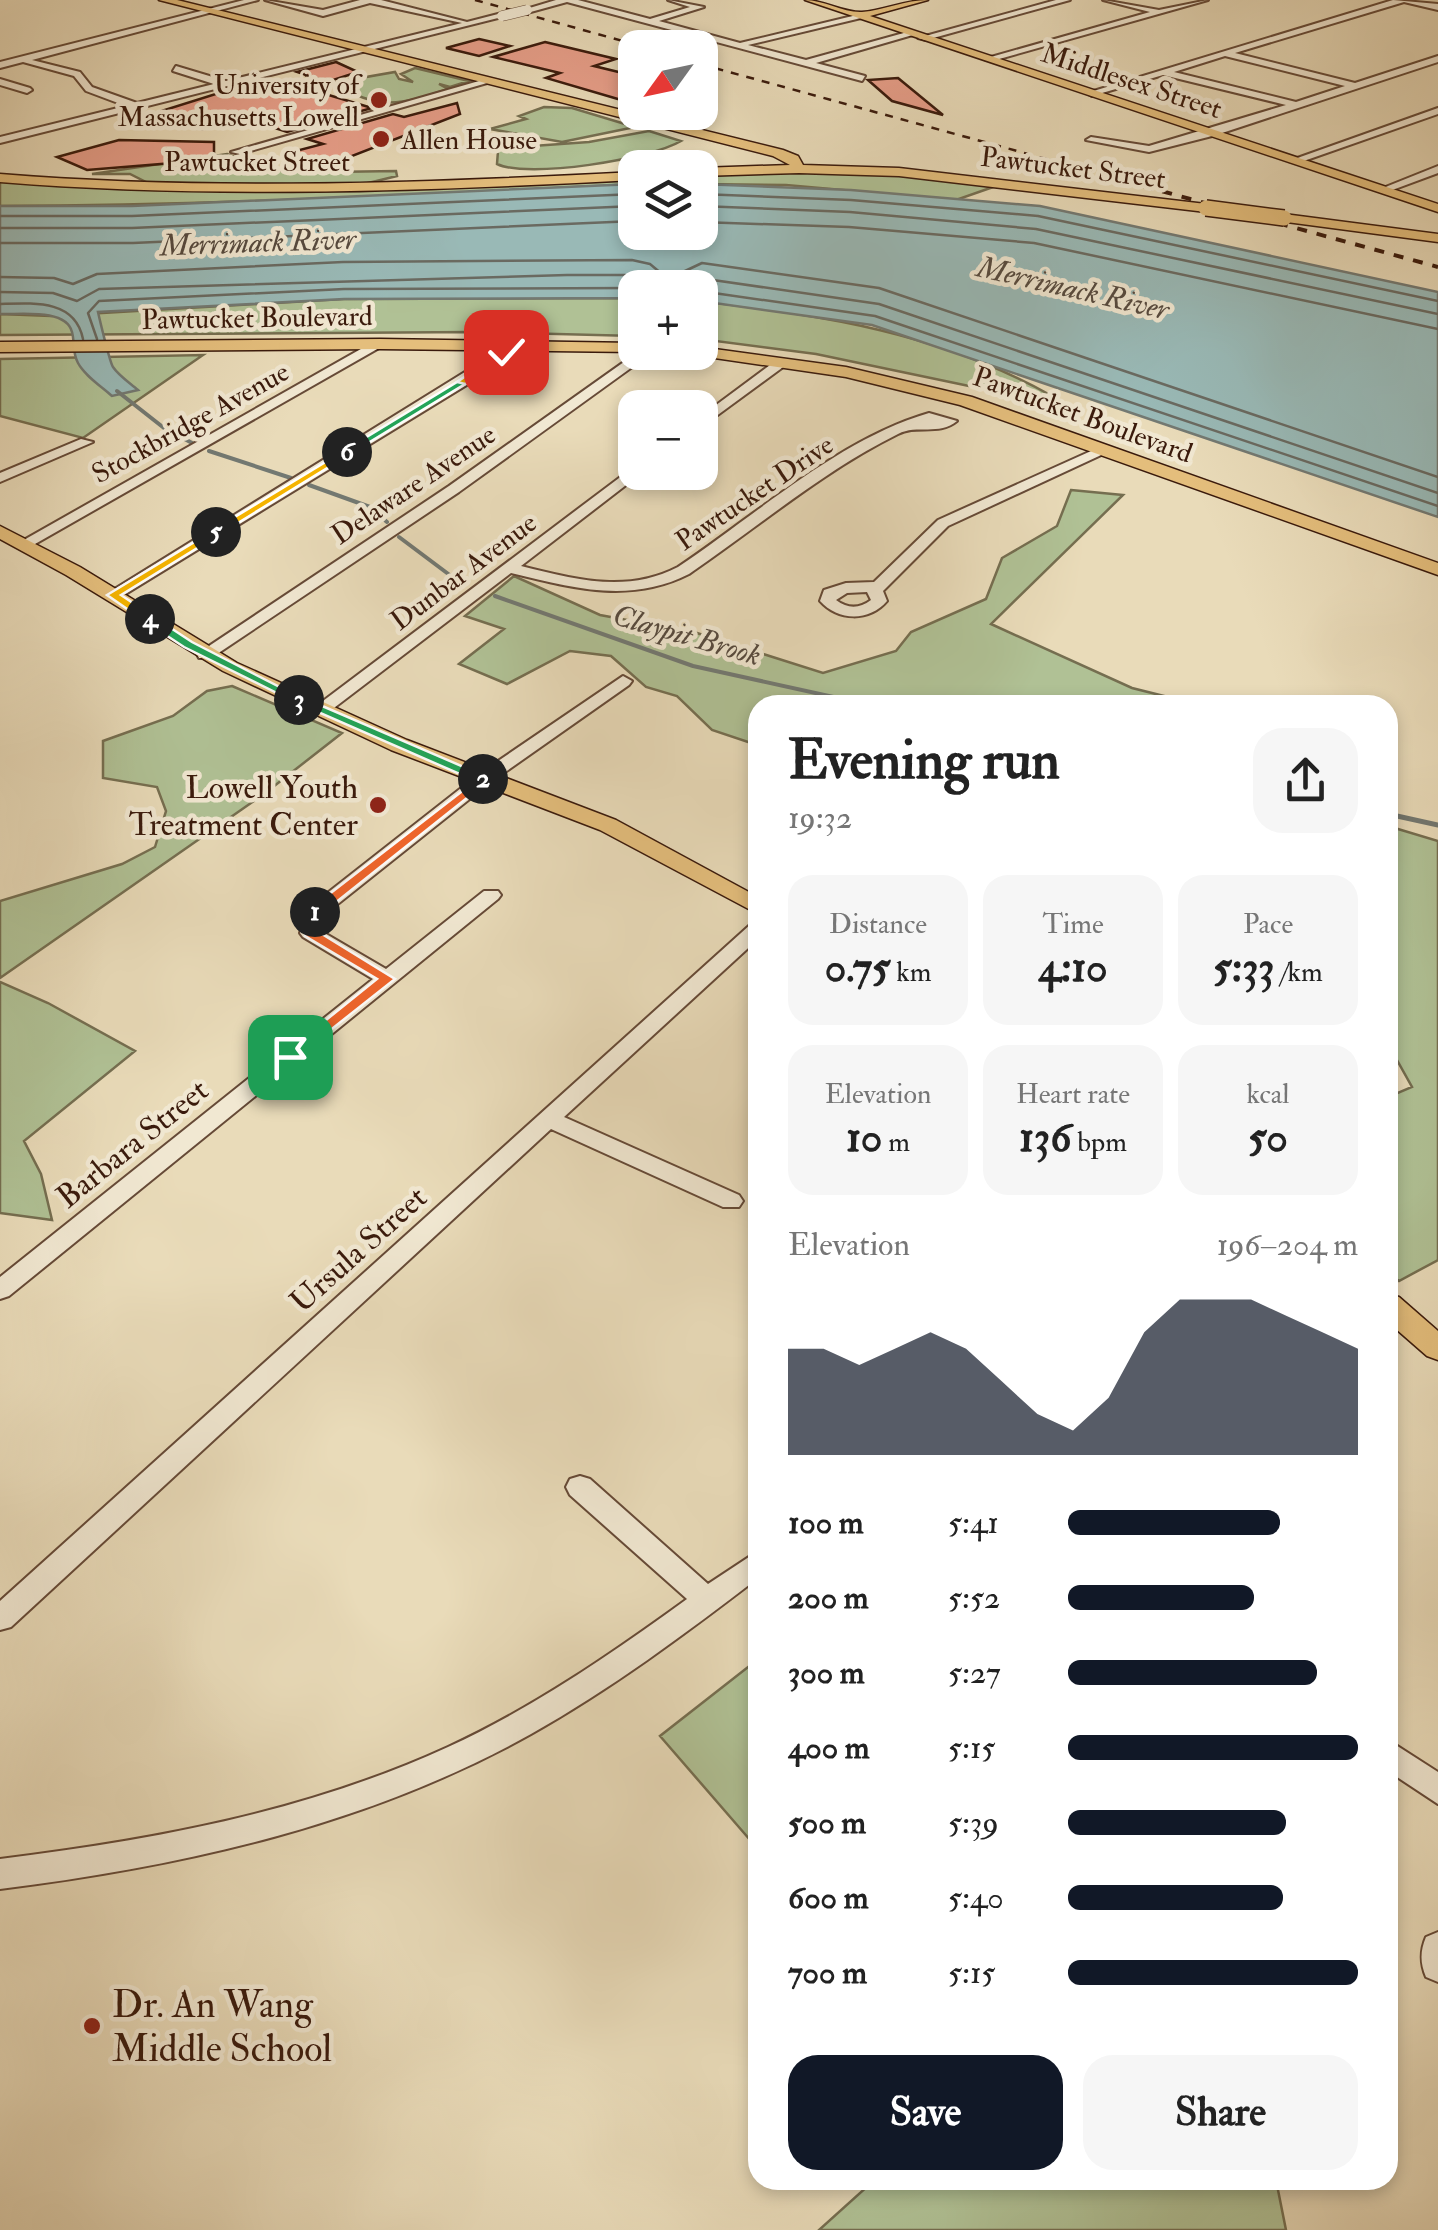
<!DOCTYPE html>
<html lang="en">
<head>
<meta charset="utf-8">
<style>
	:root { --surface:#fff; --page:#f6f6f6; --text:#222; --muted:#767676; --accent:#111827 }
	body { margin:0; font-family:"IM FELL Double Pica",serif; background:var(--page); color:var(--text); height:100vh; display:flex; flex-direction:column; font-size:38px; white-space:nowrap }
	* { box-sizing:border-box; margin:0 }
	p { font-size:32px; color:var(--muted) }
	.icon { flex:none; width:55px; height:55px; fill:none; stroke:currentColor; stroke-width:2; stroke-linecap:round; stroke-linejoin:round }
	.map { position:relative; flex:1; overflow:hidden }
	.panel { position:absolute; left:748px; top:695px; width:650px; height:1495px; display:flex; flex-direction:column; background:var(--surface); border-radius:30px; box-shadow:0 5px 15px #0003 }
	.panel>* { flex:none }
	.needle { width:65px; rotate:237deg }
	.buttons { position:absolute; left:618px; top:30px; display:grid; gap:20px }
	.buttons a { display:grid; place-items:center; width:100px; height:100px; border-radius:20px; background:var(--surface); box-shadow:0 5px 15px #0003; font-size:50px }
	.pin { position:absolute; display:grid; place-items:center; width:85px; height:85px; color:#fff; margin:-42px; border-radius:20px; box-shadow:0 5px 15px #0006 }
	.km { position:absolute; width:50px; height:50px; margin:-25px; border-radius:50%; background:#222; color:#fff; font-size:28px; line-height:50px; text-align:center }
	.round { display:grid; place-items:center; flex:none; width:105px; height:105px; border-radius:30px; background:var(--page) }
	.summary { display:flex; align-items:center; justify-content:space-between; height:170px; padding:0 40px }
	h1 { font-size:55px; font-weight:700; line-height:75px }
	.metrics { display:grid; grid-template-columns:repeat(3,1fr); gap:15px; height:170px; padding:10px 40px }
	.metrics div { display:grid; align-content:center; border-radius:25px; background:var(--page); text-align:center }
	.metrics b { font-size:42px; font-weight:700 }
	.metrics small { font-size:28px; font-weight:400 }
	.metrics p { font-size:28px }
	.chart { height:280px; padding:20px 40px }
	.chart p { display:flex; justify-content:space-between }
	.chart svg { width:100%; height:180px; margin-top:10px; fill:var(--accent); opacity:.7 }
	.cta { display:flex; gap:20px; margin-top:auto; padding:20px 40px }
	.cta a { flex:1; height:115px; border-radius:30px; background:var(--accent); color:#fff; font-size:40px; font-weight:700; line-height:115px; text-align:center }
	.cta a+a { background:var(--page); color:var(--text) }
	ul { padding:0 40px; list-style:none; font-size:32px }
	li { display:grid; grid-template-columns:160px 120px 1fr; align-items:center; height:75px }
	li i { height:25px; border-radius:12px; background:var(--accent) }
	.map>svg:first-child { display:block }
	.green { fill:#b0c195; stroke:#756e50; stroke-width:2.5 }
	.water { fill:#99b9b6; stroke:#737972; stroke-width:2.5 }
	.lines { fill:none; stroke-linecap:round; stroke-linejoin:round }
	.shore { stroke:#6a6a61; stroke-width:2.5 }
	.stream-far1 { stroke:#737972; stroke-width:4 }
	.stream { stroke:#737972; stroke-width:5 }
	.building { fill:#e79e89; stroke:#3a1a0c; stroke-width:2.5 }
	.minor-casing { stroke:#664a37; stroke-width:4 }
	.major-casing { stroke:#3a1a0c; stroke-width:3 }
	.minor { fill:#f1e8d2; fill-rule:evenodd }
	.major { fill:#e4be7c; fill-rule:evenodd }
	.rail-far1 { stroke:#3a1a0c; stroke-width:2.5; stroke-dasharray:8 8; stroke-linecap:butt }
	.rail { stroke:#3a1a0c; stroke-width:4; stroke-dasharray:10 10; stroke-linecap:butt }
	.minor-bridge-casing { stroke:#664a37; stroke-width:11; stroke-linecap:butt }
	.major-bridge-casing { stroke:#3a1a0c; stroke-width:18; stroke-linecap:butt }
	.minor-bridge { stroke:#f1e8d2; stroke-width:10 }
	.major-bridge { stroke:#e4be7c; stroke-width:15 }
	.split-1 { fill:#f0652b; stroke:#fff; stroke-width:2.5 }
	.split-2 { fill:#f0652b; stroke:#fff; stroke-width:2.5 }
	.split-3 { fill:#22a559; stroke:#fff; stroke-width:2.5 }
	.split-4 { fill:#22a559; stroke:#fff; stroke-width:2.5 }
	.split-5 { fill:#f5b400; stroke:#fff; stroke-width:2.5 }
	.split-6 { fill:#f5b400; stroke:#fff; stroke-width:2.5 }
	.split-7 { fill:#22a559; stroke:#fff; stroke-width:2.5 }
	.split-8 { fill:#f5b400; stroke:#fff; stroke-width:2.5 }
	.poi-dot { fill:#8f2418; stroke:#f1e8d2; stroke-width:4 }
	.labels { text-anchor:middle; stroke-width:9; stroke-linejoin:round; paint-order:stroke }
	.far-street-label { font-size:28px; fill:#3a1a0c; stroke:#f1e8d2 }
	.far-poi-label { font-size:28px; fill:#3a1a0c; stroke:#f1e8d2; text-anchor:end }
	.far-water-label { font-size:30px; font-style:italic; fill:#564a3f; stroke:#f1e8d2 }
	.poi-label { font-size:32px; fill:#3a1a0c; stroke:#f1e8d2; text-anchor:end }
	.street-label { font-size:32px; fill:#3a1a0c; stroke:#f1e8d2 }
	.near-poi-label { font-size:38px; fill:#3a1a0c; stroke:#f1e8d2; text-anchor:start }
</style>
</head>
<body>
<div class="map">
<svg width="1438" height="2230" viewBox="0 0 1438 2230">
	<rect width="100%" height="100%" fill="#e9dbb9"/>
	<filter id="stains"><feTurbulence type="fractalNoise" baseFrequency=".002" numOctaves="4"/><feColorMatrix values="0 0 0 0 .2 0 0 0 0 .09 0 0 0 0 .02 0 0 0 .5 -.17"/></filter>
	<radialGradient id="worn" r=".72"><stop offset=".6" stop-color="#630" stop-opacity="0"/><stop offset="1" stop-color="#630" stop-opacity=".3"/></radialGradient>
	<!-- green -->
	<path class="green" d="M415 68 469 81 450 87 439 84 448 89C398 106 380 110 332 83L395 72 399 79 413 82 401 74Z
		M544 107 572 108 635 127 562 142 490 129 526 119 519 116Z
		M649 131 681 141C651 159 528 179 497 164L498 151 504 148 589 142Z
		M227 154 272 172 311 166 330 172 396 171 397 176 364 184H150L130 174H92Z
		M793 172 906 175 996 186 956 200 786 185 700 184V175Z
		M635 179V184C424 195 212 205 0 206V181L103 188Z
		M633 298 635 336 473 332 0 335V314L51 316 344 299Z
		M700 301C826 316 940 333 1052 396L969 386 816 354 700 339Z
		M203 355 83 438 0 416V359Z
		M1071 490 1123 495 991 624 1132 688 1200 705H758L757 745 712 730 677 696 646 687 611 656 570 651 507 684 459 664 504 629 465 616 514 576 600 615 697 633 823 673 896 651 911 632 986 599 1002 558 1057 526Z
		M232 686 342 733 264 794 0 978V901L122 864 155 847 166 811 157 787 103 778V741L173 716 207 691Z
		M1388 826 1438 841V1260L1399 1281 1388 1273V1097L1412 1087 1388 1044Z
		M0 982 48 1003 135 1051 24 1141 41 1174 52 1220 0 1213Z
		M757 1660V1848L660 1736Z
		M869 2180H1276L1286 2230H819L869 2185Z"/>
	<!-- water -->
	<path class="water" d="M635 184V232H700V184L851 190 1040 206 1438 292V517L872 325 700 301V288H635V298L344 299 98 312C100 321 110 363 113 367 119 376 130 383 138 390L112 396C101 386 85 376 78 363 72 352 75 343 72 332 66 308 19 315 0 314V206H132Z"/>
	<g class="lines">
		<!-- shore -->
		<path class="shore" d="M700 194 851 200 1038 216 1438 301
			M700 206 850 212 1036 229 1438 314
			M0 216H132L635 194
			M700 222 849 227 1034 243 1438 329
			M0 228H132L635 206
			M0 243H133L635 221
			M0 277 54 278 73 284 97 274 343 262 632 260 650 264 668 279 702 263 879 288 1438 477
			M683 288 693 280 706 279 879 304 1438 493
			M700 291 875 316 1438 506
			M0 292 53 293 77 301 99 289 567 275H634L654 288
			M0 304C33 303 75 299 83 339
			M97 339 88 313 99 301 344 289 635 288"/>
		<!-- stream-far1 -->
		<path class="stream-far1" d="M117 391 164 428 194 444
			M209 451 291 478
			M309 485 370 507 387 522
			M399 537 463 585
			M495 596 693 666 870 705"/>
		<!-- stream -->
		<path class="stream" d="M1388 814 1438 825"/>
	</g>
	<!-- building -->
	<path class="building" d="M479 39 510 46 479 56 446 48Z
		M545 42 616 59 594 66 635 76V104L546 78 560 73 493 57Z
		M336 62 358 72 327 82 297 72Z
		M898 78 943 115 892 101 868 80Z
		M238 87 322 93 372 108 287 132 232 114 227 126 202 129 155 113Z
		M457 103 460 114 329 165 288 153 323 144 307 139 393 114 404 117Z
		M119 140 214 142V156L176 157 173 163 87 170 57 157Z"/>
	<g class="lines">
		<defs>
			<path id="minor" d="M244 0H258L32 60 80 72 92 87 137 103 214 84 173 71 176 66 226 81 462 23 370 3 323 16 265 0 323 10 360 0H381L467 22 502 13 506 16 0 143V137L126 106 86 91 74 76 23 62 0 68V62Z
				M556 0H578L650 19 690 7 668 0 704 7 659 21 740 43 861 14V18L748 45 806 60 911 31 916 34 816 63 865 76 862 81 567 2 527 13 523 10Z
				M1056 0H1070L926 40 918 38Z
				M1103 0 1159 10 1208 0 992 61 984 59 1150 12Z
				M1393 0 1438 4V10L1404 2 1235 53 1355 83 1438 56V62L1216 135 1149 152 1086 140 1091 137 1149 146 1286 105 1163 75 1092 96 1087 93ZM1225 56 1345 86 1296 102 1174 72Z
				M0 79 30 88 32 90 27 93 0 85Z
				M486 79 494 81 240 154 231 152Z
				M1438 108V114L1298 163 1289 161Z
				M1438 166V173L1387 192 1378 190Z
				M375 341 386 344 28 548 15 545Z
				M515 341 521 345 520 348 496 367 119 598 105 595Z
				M638 352H653L459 492 211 658H199L197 654 449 486Z
				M778 359 790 362 700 428V417Z
				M929 413 957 421C939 436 917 424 898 434 823 471 758 527 689 574 630 604 573 588 511 573L326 714 320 715 311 710 631 469 643 472 521 566C575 579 626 594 678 567 756 515 839 439 929 413Z
				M81 439 93 442 0 482V473Z
				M1100 447 1112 450 948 526 883 591 887 601C869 622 838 621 820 601L824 590 846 583 874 582 938 520ZM867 592 871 600C859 609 848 609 836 600L847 593Z
				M623 676 632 681 629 685 491 782 324 915 321 931 386 969 484 891H498L501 895 498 899 9 1296 0 1299V1277L373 979 303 937 300 933 307 909 479 774Z
				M758 922V939L564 1117 739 1195 743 1201 739 1207H723L551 1129 11 1627 0 1630V1601L751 924Z
				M580 1476 590 1479 708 1584 758 1551V1578C685 1634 611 1689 531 1734 368 1825 185 1866 0 1889V1859C154 1840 306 1812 448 1747 533 1708 611 1654 687 1599L570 1495 566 1487 570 1479Z
				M1388 1740 1438 1772V1804L1388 1771Z
				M1438 1932V1982L1426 1977C1420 1963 1420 1951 1426 1937Z"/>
			<path id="major" d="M159 0H177L783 150 798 156 803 165 899 168 1206 204 1213 208 1206 212 899 176 799 173 700 176V168L790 165 773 156Z
				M805 0C824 0 844 13 862 12 885 10 905 0 928 0L870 16 1438 204V212Z
				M635 172V180C423 191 212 199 0 182V174C212 191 423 183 635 172Z
				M1284 214 1438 234V242L1279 221 1277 218Z
				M380 339 635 343 636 352 380 349 0 352V342Z
				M700 347 846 367 972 397 1438 563V575L960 405 846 377 694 355 692 352H700Z
				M0 526 80 567 237 663 407 740 616 820 758 897V914L600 830 391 750 223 671 66 575 0 539Z
				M1388 1294 1399 1297 1438 1331V1360L1427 1356 1388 1322Z"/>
		</defs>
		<!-- minor casing -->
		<use href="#minor" class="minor-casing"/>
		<!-- major casing -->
		<use href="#major" class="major-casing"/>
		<!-- minor -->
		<use href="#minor" class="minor"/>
		<!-- major -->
		<use href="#major" class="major"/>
		<!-- rail-far1 -->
		<path class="rail-far1" d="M475 0 648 48
			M700 64 1152 188"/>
		<!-- rail -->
		<path class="rail" d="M1143 186 1438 267"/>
		<defs>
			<path id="minor-bridge" d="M502 16 527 10"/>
			<path id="major-bridge" d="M1206 208 1284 218"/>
		</defs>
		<!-- minor-bridge casing -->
		<use href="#minor-bridge" class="minor-bridge-casing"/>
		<!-- major-bridge casing -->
		<use href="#major-bridge" class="major-bridge-casing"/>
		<!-- minor-bridge -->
		<use href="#minor-bridge" class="minor-bridge"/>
		<!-- major-bridge -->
		<use href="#major-bridge" class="major-bridge"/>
	</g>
	<!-- split-1 -->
	<path class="split-1" d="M315 908 322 912 317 931 395 979 290 1062 283 1057 285 1053 377 979 305 936 308 912Z"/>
	<!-- split-2 -->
	<path class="split-2" d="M483 775 489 779 487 782 320 915H310V909Z"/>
	<!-- split-3 -->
	<path class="split-3" d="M299 696 487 777 489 779 478 782 295 702 293 700Z"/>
	<!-- split-4 -->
	<path class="split-4" d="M146 617H154L192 642 305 700 295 702 184 647 146 622Z"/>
	<!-- split-5 -->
	<path class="split-5" d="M216 529 220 534 121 595 154 617V622H146L107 595Z"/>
	<!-- split-6 -->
	<path class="split-6" d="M347 449 350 454 220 534 210 532Z"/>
	<!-- split-7 -->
	<path class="split-7" d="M462 379 465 384 350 454 342 452Z"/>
	<!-- split-8 -->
	<path class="split-8" d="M506 349 510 354 465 384 457 382Z"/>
	<!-- markers -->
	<g class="poi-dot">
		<circle cx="379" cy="100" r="10"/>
		<circle cx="381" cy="139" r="10"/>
		<circle cx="378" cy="805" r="10"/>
		<circle cx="92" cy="2026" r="10"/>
	</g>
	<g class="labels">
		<!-- far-street labels -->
		<g class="far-street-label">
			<text transform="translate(1132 80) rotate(18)" y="10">Middlesex Street</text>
			<text x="257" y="171">Pawtucket Street</text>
			<text transform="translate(1073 167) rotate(7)" y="10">Pawtucket Street</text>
			<text transform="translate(257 317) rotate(-1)" y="10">Pawtucket Boulevard</text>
			<text transform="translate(1083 414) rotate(20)" y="10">Pawtucket Boulevard</text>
			<text transform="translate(190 422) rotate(-29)" y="10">Stockbridge Avenue</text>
			<text transform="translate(413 484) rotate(-34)" y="10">Delaware Avenue</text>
			<text transform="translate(754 492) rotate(-34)" y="10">Pawtucket Drive</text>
			<text transform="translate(463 571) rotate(-37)" y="10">Dunbar Avenue</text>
		</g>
		<!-- far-poi labels -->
		<g class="far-poi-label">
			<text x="359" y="94">University of<tspan x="359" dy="32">Massachusetts Lowell</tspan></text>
			<text x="401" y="149" text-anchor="start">Allen House</text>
		</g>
		<!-- far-water labels -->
		<g class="far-water-label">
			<text transform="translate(258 242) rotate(-2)" y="10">Merrimack River</text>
			<text transform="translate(1073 288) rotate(13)" y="10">Merrimack River</text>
			<text transform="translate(687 635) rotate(16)" y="10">Claypit Brook</text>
		</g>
		<!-- poi labels -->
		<g class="poi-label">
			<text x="358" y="798">Lowell Youth<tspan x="358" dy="37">Treatment Center</tspan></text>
		</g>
		<!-- street labels -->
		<g class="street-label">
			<text transform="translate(132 1143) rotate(-39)" y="11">Barbara Street</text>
			<text transform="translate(358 1249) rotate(-42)" y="11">Ursula Street</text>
		</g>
		<!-- near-poi labels -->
		<g class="near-poi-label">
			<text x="112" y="2017">Dr. An Wang<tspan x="112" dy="44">Middle School</tspan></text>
		</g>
	</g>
	<rect width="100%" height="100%" filter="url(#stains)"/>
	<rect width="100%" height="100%" fill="url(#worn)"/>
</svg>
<div class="buttons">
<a><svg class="needle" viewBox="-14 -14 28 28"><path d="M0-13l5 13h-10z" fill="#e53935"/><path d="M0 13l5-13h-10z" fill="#767676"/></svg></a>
<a><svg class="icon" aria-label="layers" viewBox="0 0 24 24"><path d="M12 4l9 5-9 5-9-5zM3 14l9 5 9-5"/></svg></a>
<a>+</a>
<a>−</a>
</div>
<div class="pin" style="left:290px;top:1057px;background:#1e9e55"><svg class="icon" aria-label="arrive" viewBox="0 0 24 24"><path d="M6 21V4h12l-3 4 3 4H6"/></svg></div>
<div class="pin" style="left:506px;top:352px;background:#d93025"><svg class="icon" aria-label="check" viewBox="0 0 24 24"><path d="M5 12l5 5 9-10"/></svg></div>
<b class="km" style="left:315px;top:912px">1</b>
<b class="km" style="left:483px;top:779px">2</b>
<b class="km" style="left:299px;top:700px">3</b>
<b class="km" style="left:150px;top:619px">4</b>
<b class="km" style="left:216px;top:532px">5</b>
<b class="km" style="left:347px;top:452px">6</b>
<section class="panel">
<div class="summary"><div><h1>Evening run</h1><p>19:32</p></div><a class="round"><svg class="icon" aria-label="share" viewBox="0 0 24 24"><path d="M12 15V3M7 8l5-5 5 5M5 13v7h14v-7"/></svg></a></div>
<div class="metrics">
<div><p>Distance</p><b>0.75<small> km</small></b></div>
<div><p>Time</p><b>4:10</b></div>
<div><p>Pace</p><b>5:33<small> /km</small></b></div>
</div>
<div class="metrics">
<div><p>Elevation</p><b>10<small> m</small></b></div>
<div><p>Heart rate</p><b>136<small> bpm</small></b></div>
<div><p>kcal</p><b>50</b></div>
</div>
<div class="chart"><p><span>Elevation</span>196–204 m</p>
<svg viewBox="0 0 160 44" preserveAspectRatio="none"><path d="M0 44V18L10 18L20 22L30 18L40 14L50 18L60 26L70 34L80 38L90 30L100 14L110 6L120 6L130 6L140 10L150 14L160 18V44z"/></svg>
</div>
<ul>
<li><b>100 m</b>5:41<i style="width:73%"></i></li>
<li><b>200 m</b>5:52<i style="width:64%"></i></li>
<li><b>300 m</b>5:27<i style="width:86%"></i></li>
<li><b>400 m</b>5:15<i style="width:100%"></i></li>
<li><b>500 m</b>5:39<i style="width:75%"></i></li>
<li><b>600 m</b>5:40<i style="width:74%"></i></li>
<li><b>700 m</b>5:15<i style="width:100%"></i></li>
</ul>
<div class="cta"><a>Save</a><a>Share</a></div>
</section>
</div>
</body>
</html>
